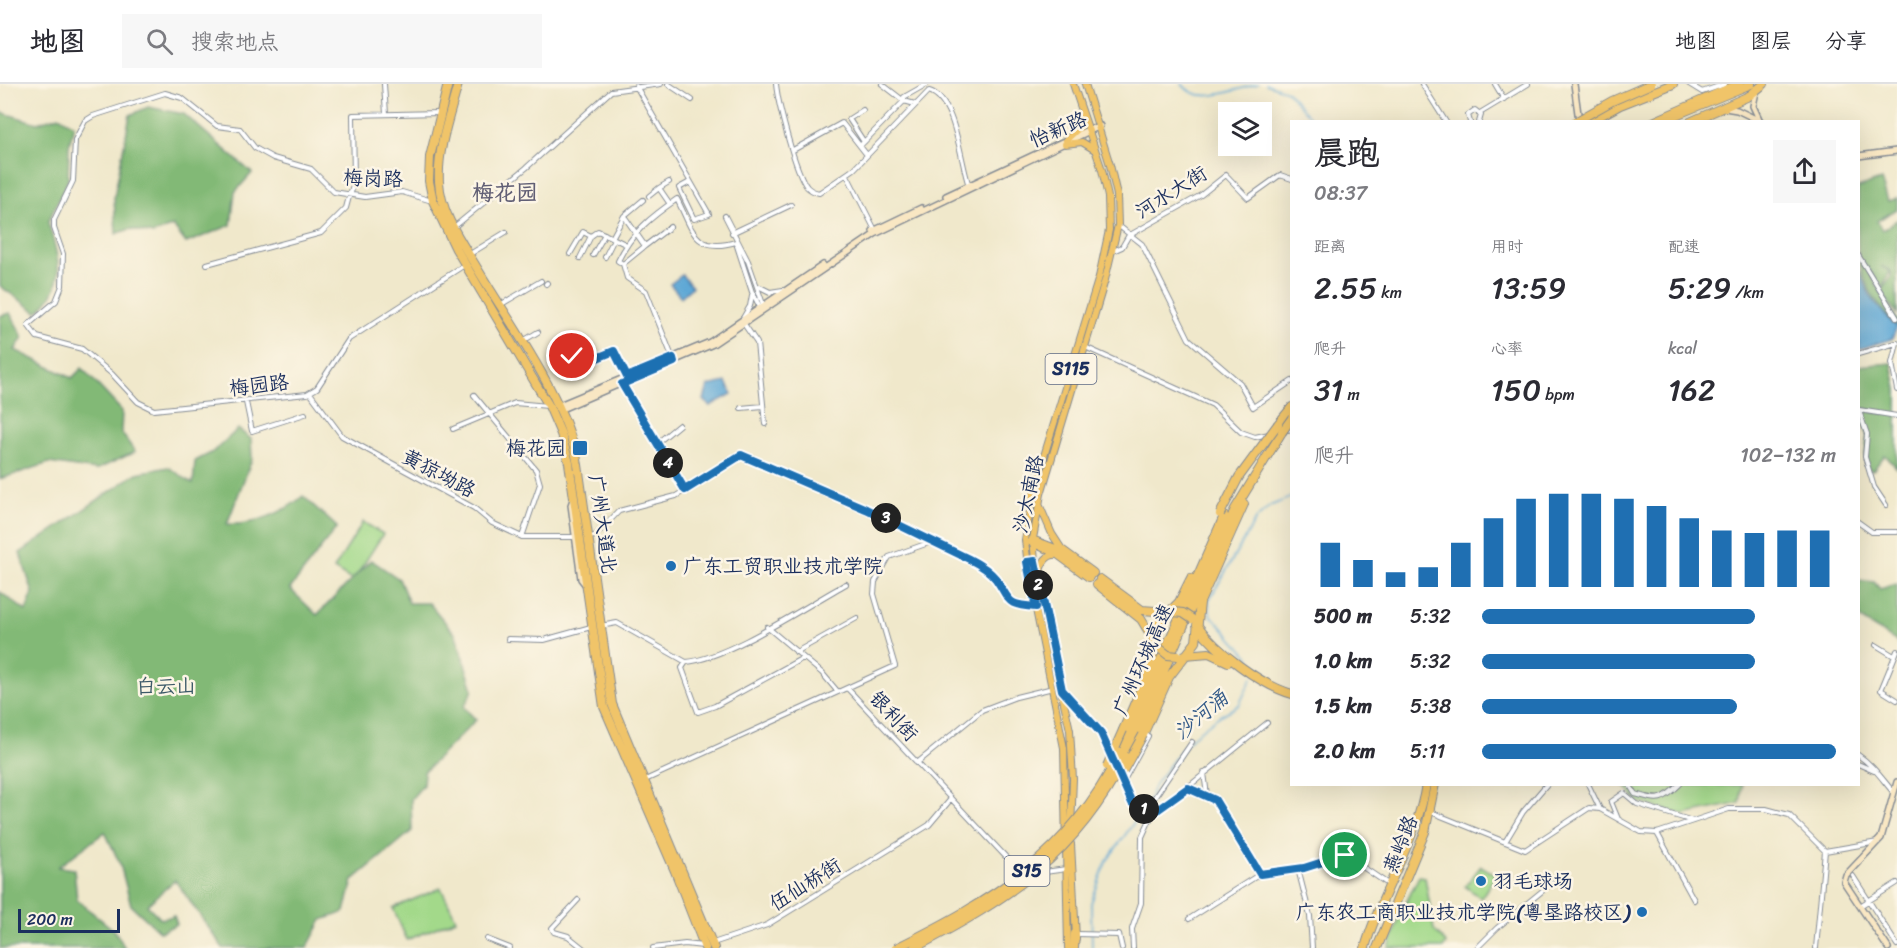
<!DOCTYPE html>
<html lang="zh">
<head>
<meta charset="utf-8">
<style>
	:root { --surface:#fff; --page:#f7f7f7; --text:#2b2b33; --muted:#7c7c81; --line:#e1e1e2; --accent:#1f6fb2 }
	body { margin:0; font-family:Sriracha,"LXGW WenKai TC",sans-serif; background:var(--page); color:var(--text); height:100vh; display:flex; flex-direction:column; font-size:22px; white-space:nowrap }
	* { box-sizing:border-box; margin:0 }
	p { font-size:20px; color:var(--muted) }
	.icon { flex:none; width:33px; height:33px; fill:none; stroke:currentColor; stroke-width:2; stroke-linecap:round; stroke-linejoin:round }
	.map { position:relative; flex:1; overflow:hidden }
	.details { position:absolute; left:1290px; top:36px; width:570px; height:666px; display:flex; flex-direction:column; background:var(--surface); border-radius:0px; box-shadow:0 6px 24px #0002 }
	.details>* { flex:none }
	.controls { position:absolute; left:1218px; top:18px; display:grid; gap:12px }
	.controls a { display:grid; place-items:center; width:54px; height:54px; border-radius:0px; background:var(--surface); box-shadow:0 6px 24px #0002; font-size:30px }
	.scale { position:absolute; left:18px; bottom:15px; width:102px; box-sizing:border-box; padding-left:6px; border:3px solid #1b2f5e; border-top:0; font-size:16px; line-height:21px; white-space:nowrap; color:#1b2f5e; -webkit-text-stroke:4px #fcf5e5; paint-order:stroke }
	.pin { position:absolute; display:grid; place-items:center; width:51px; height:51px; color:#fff; margin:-26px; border:3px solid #fff; border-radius:50%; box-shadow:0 2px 6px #0007 }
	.km { position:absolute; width:30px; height:30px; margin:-15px; border-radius:50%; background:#222; color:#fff; font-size:16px; line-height:30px; text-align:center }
	.round { display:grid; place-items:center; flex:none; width:63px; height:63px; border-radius:0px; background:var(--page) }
	.headline { display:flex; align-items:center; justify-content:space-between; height:102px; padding:0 24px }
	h1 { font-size:33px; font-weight:600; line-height:45px }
	.stats { display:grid; grid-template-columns:repeat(3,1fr); gap:9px; height:102px; padding:6px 24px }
	.stats div { display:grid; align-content:center }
	.stats b { font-size:30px; font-weight:600 }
	.stats small { font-size:16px; font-weight:400 }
	.stats p { font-size:16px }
	.chart { height:168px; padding:12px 24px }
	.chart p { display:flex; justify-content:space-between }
	.chart svg { width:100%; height:108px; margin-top:6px; stroke:var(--accent); stroke-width:6 }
	ul { padding:0 24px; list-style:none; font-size:20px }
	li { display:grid; grid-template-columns:96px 72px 1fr; align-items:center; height:45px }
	li i { height:15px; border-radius:8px; background:var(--accent) }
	header { display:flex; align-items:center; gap:36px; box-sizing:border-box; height:84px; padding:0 30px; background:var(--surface); border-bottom:2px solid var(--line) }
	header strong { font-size:28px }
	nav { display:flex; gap:33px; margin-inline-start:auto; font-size:21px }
	.search { width:420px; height:54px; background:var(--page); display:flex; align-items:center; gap:15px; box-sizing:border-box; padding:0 21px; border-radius:0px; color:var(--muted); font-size:22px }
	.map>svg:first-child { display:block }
	.green { fill:#a3d98a; stroke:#5f8474; stroke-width:1.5 }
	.forest { fill:#82b976; stroke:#4e746a; stroke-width:1.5 }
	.water { fill:#5ea8d6; stroke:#3c6c9a; stroke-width:1.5 }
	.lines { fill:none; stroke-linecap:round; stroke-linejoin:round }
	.stream { stroke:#5ea8d6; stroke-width:1.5 }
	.street-casing { stroke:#868c94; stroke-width:6 }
	.secondary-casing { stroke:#868c94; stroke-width:8 }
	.primary-casing { stroke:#868c94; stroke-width:8 }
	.highway-casing { stroke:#868c94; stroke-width:10 }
	.street { stroke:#fff; stroke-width:4 }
	.secondary { stroke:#f9e7c3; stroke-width:5 }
	.primary { stroke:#f0c469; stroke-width:6 }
	.highway { stroke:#f0c469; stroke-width:8 }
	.highway-bridge-casing { stroke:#868c94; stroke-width:10; stroke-linecap:butt }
	.highway-bridge { stroke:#f0c469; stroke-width:8 }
	.route-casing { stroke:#fff; stroke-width:12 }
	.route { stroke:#1f6fb2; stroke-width:8 }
	.poi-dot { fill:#1f6fb2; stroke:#fcf5e5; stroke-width:2 }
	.labels { text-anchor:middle; stroke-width:5; stroke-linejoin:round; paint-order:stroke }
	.shield { fill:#fcf5e5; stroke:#5e6a86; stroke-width:1.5 }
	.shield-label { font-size:18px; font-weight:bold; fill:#1b2f5e }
	.street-label { font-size:20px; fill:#1b2f5e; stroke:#fcf5e5 }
	.poi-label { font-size:20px; fill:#1b2f5e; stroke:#fcf5e5; text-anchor:end }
	.park-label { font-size:20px; fill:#3d5a69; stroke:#fcf5e5 }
	.water-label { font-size:21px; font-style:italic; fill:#325988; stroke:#fcf5e5 }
	.quarter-label { font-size:22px; font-weight:bold; fill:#615f75; stroke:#fcf5e5 }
</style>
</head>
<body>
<header>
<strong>地图</strong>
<div class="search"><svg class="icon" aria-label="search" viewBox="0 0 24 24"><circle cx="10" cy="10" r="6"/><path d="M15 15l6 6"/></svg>搜索地点</div>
<nav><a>地图</a><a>图层</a><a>分享</a></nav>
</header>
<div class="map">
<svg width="1897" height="864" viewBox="0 0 1897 864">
	<rect width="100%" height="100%" fill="#fcf5e5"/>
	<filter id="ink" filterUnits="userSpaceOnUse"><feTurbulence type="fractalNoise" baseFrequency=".0167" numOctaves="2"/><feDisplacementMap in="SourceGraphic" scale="12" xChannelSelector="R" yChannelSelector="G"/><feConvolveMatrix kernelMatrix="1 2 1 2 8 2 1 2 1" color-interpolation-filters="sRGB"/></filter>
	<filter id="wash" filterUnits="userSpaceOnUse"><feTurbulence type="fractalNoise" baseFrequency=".008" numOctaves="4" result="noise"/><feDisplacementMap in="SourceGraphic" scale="24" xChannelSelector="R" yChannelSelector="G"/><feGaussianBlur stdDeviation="1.35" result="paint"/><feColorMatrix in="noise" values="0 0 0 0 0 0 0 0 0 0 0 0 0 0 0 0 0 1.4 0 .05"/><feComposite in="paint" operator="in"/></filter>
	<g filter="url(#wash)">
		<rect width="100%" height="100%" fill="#f0e8cb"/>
		<!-- green -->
		<path class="green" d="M363 438 383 450 353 497 334 485Z
			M1624 701H1742L1740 719 1684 731 1638 718Z
			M1481 782 1496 791 1481 814 1465 802Z
			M1419 792 1425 793 1434 846 1446 859 1443 864H1389L1400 831Z
			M441 804 456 835 407 856 393 824Z"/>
		<!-- forest -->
		<path class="forest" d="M148 23 184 30 252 89 235 108 231 141 186 159 173 142 153 150 130 145 116 150 114 113 130 31Z
			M0 28 37 39 59 32 74 41 69 62 68 96 48 138C58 173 69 201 37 228L0 202Z
			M1881 96 1888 117 1897 114V125L1877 137 1882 146 1897 136V230L1881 207 1891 193V187L1881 182 1890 188 1882 203 1865 180 1897 237V242C1849 192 1858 169 1858 104Z
			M10 229 23 253 15 266 72 294 82 284 122 327 121 348 135 368 96 386 49 379 0 395V232Z
			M1892 279 1897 306V384L1885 371 1873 386H1869L1865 373 1867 350 1859 326 1887 330 1861 324 1858 282Z
			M238 345 251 355 252 375 227 440C253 442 285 428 303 412L337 443 290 505 317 531 371 476 399 495 409 519H429L456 551 473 606 464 623 476 636 424 688 423 701 411 715 412 747 353 796 345 828 322 836 307 864H223L175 796 147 821 161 835 174 832 177 840 160 848 131 821 120 780 105 748 58 783 74 785 77 816 115 847 125 864H0V508L26 527 33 509 20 469 137 389 168 383 193 400 195 377 213 368Z
			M1858 496 1874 498 1880 505 1897 500V558L1859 534Z"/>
		<!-- water -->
		<path class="water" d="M1859 187C1867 210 1879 227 1897 243L1892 255 1859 265Z
			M682 191 692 203 681 213 670 200Z
			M726 298 732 310 710 322 704 316 708 302Z"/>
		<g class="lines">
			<!-- stream -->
			<path class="stream" d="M1182 0C1198 23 1235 5 1258 0
				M1266 0 1287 7 1314 38
				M1255 587 1249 573 1210 530 1209 516 1256 435 1270 422 1292 413
				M1092 864 1091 819 1106 778 1145 723 1156 699 1178 670 1191 654 1218 633 1239 621 1252 594"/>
		</g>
	</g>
	<g filter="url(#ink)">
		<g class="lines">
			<defs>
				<path id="street" d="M384 0 386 30
					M668 0 692 16
					M776 0C778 20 795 87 807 103 811 107 814 108 819 109L854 85 929 7C956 15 960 77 969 102
					M882 0 904 17 915 20
					M1422 0 1446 38
					M1495 0 1504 15
					M1689 0 1702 8 1725 0
					M636 2 709 130 694 135 679 104 690 98
					M863 26 849 35 864 58
					M1480 29 1528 0
					M1470 38 1468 31 1475 26 1481 31 1479 38
					M860 62 904 17V13L927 0
					M793 66 842 39 867 71
					M847 91 875 146
					M659 104 669 98
					M351 109 354 97 353 31 440 29
					M649 112 659 104 670 120
					M432 117 402 108 365 113 334 108 311 85 273 74 255 64 240 45 217 42 182 14 165 9 93 32 85 37 75 56 73 97 54 136V144L63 170 62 202 56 217 28 241 37 253 82 265 112 290 138 318 154 326 307 310 317 304 349 255 466 180
					M624 132 643 116
					M725 132 748 177 764 223
					M1119 142 1142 160 1189 255 1240 299 1253 323 1292 297
					M454 143 526 84 611 7 661 0
					M732 149 791 121
					M1130 151 1201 111 1226 91 1248 114 1280 91 1292 95
					M612 154 624 132 645 162 623 180
					M645 162 670 143
					M737 162 752 208 761 225
					M1113 167 1122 163 1129 151
					M470 170 506 148
					M570 170 583 148 591 152 598 147 625 160
					M593 171 605 150
					M1858 171 1897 234
					M605 173 614 155
					M580 174 591 152
					M207 180 321 149 346 124 350 109
					M546 200 547 199
					M760 203 770 208 783 206
					M500 221 541 197
					M743 234 750 222 752 211
					M744 240 757 259 765 340
					M523 257 538 248
					M1897 259 1892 279 1897 306
					M1085 263 1213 321 1241 348 1255 353 1292 345
					M1858 270 1896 259
					M572 272 578 282 614 267 627 293
					M673 275 646 207 627 194 623 180 618 177C632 148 651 133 677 115 693 146 694 170 736 158
					M622 300 656 360 679 341
					M310 309 342 352 474 424 492 439 522 453H575
					M474 311 536 386 540 400 522 453
					M246 318 252 347 305 330
					M741 324 763 322
					M1859 326 1897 332
					M1860 330 1867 350 1865 373 1874 403 1886 421
					M453 345 515 319 548 322
					M656 360 685 406
					M1858 438 1872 448H1897
					M589 453 595 452 619 427 676 412 741 371C817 405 896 435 969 475 979 480 988 486 995 494 1013 516 1000 521 1035 523
					M600 542 617 539 686 578C727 575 806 522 846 500
					M767 543 822 589 838 608
					M508 555 544 556 591 543
					M1876 561 1894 572
					M1897 567 1881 606 1897 616
					M796 568 857 534
					M686 578 682 584 698 628 715 622 803 574
					M847 604 1021 789
					M1063 607 1096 641 1111 669
					M1858 671C1873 681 1882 695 1894 709
					M917 679 982 626 1016 613 1053 604
					M1858 680 1874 687
					M1119 687 1132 719 1153 729 1188 703 1215 716 1260 790
					M1204 689 1207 711
					M643 697 895 582 874 510 875 498 889 473 934 457
					M1123 698 1148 652
					M1588 700 1600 725
					M1629 700 1635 710C1660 717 1661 718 1680 700
					M1188 703 1267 639
					M1146 726 1192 658
					M1431 728 1525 766 1589 724 1600 725 1641 748 1657 749 1729 725H1766L1789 731 1825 767 1878 758
					M1618 735 1611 718 1624 709 1637 720 1693 737
					M1657 749 1694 816
					M1505 758 1523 728 1547 700
					M1298 785 1310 832 1312 864
					M1038 789 1066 785
					M1853 792 1897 861
					M578 816 552 844 554 848 568 852 583 864
					M1860 822 1897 799
					M1189 835 1260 790 1303 784 1345 771 1388 800
					M1076 850 1119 851 1122 864
					M487 855 510 864
					M713 859 767 841 929 741 951 715
					M653 864 685 860 703 862
					M1133 864 1132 845 1141 819 1142 753 1153 729
					M1477 864 1497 844 1552 799
					M1816 864 1825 767"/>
				<path id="secondary" d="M1574 0 1579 37
					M1756 8 1753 22 1759 35
					M1725 24 1737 26 1762 38
					M1858 72 1897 67
					M946 112 1092 44
					M873 147 921 124
					M557 322 710 258 823 181
					M559 326 713 260 875 150 1100 42
					M573 415 571 421 581 495 585 500
					M1888 864 1844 798 1846 791 1881 754 1897 698"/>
				<path id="primary" d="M1066 56 1080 43 1082 30
					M1065 60 1082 58 1095 66
					M1039 420 1052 450 1063 467
					M1032 455 1061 466
					M1030 458 1056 470
					M1039 492C1041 480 1046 469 1059 471
					M1071 744 1073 695 1070 646 1037 498 1033 455 1041 410 1105 196 1118 141 1117 111 1110 81 1085 0
					M1071 760 1076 854
					M1068 864 1064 664 1029 491 1025 456 1033 408 1099 193 1109 146 1108 113 1102 86 1073 0"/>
				<path id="highway" d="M448 0 430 73 429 97 433 117 456 165 549 322 561 350 569 379 604 623 675 787 705 864
					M458 0C450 31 437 65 439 98 441 130 461 157 477 184 512 243 566 314 578 381L612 620 714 864
					M1589 38 1620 21 1673 0
					M1653 38 1739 0
					M1659 38 1751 0
					M1690 38 1749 12 1764 0
					M1278 340 1292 323
					M1063 467 1093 489
					M1059 471 1089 493
					M1100 495 1142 526 1168 528
					M1097 500 1141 535 1153 555
					M1197 541C1217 568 1259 600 1292 610
					M1185 571 1209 569 1228 578
					M1123 646 1152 579 1156 541 1179 518 1191 494
					M1143 651 1169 593 1196 558 1200 518 1244 420
					M1120 668 1224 432
					M1126 673 1235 425 1282 348
					M1074 864 1075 850
					M1365 864C1380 809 1418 755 1426 700
					M1377 864 1425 748 1435 700"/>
			</defs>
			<!-- street casing -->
			<use href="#street" class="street-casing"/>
			<!-- secondary casing -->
			<use href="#secondary" class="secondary-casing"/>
			<!-- primary casing -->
			<use href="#primary" class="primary-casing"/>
			<!-- highway casing -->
			<use href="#highway" class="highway-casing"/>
			<!-- street -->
			<use href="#street" class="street"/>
			<!-- secondary -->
			<use href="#secondary" class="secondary"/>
			<!-- primary -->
			<use href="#primary" class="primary"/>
			<!-- highway -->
			<use href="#highway" class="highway"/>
			<defs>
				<path id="highway-bridge" d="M1575 38 1612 17 1651 0
					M1282 348 1292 334
					M1220 430 1239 393 1278 340
					M1173 528 1183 529 1192 535
					M1159 564 1168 571 1178 572
					M1107 682 1123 646
					M1123 687 1143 651
					M896 864C993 816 1071 770 1120 668
					M914 864C1010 814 1075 772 1126 673"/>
			</defs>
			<!-- highway-bridge casing -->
			<use href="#highway-bridge" class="highway-bridge-casing"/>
			<!-- highway-bridge -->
			<use href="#highway-bridge" class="highway-bridge"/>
		</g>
	</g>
	<g class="lines" filter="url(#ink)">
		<defs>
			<path id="route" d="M572 272 578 282 614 267 627 293 673 274 674 278 622 300 685 406 741 371 866 425 969 475C979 480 989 486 996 495 1011 517 1005 521 1036 523L1027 478 1035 477 1062 606 1101 649 1132 719 1153 729 1188 704 1215 716 1260 790 1304 784 1345 771"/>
		</defs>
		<!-- route casing -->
		<use href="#route" class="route-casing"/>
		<!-- route -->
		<use href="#route" class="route"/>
	</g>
	<!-- markers -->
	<g class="poi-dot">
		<rect x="572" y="356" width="16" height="16" rx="3"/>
		<circle cx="671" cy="482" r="6"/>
		<circle cx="1481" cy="797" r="6"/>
		<circle cx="1642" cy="828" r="6"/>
	</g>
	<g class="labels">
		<!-- shield labels -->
		<g class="shield">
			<rect x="1045.5" y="270" width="51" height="30" rx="4.5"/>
			<rect x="1004.5" y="772" width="45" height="30" rx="4.5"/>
		</g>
		<g class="shield-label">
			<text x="1071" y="291">S115</text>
			<text x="1027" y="793">S15</text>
		</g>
		<!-- street labels -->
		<g class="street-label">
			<text transform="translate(1058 45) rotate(-23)" y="7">怡新路</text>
			<text transform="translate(373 94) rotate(2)" y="7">梅岗路</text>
			<text transform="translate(1171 108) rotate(-32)" y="7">河水大街</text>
			<text transform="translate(259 301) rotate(-7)" y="7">梅园路</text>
			<text transform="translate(439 389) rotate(28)" y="7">黄猄坳路</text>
			<text transform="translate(1028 410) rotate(-78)" y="7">沙太南路</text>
			<text transform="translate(603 440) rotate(82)" y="7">广州大道北</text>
			<text transform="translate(1143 575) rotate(-66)" y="7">广州环城高速</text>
			<text transform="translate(894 632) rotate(47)" y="7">银利街</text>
			<text transform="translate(1400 760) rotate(-68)" y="7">燕岭路</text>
			<text transform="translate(805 800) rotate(-32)" y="7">伍仙桥街</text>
		</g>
		<!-- poi labels -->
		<g class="poi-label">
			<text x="566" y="371">梅花园</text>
			<text x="683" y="489" text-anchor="start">广东工贸职业技术学院</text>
			<text x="1493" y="804" text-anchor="start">羽毛球场</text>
			<text x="1630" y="835">广东农工商职业技术学院(粤垦路校区)</text>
		</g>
		<!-- park labels -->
		<g class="park-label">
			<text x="166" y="609">白云山</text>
		</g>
		<!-- water labels -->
		<g class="water-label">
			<text transform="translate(1201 631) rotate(-40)" y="7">沙河涌</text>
		</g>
		<!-- quarter labels -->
		<g class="quarter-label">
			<text x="505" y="116">梅花园</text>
		</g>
	</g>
</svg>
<div class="controls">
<a><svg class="icon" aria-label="layers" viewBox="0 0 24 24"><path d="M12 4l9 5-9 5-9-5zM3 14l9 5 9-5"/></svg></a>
</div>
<div class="scale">200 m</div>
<div class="pin" style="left:1345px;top:771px;background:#1e9e55"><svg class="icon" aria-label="arrive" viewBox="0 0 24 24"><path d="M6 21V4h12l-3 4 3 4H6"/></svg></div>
<div class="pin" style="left:572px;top:272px;background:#d93025"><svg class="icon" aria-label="check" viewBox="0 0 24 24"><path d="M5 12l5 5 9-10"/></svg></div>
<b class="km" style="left:1144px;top:725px">1</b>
<b class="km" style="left:1038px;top:501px">2</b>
<b class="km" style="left:886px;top:434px">3</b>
<b class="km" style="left:668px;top:379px">4</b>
<section class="details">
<div class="headline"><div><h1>晨跑</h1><p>08:37</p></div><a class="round"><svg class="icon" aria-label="share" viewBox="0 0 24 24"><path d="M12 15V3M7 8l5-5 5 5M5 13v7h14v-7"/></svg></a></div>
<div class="stats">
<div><p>距离</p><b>2.55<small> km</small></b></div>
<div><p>用时</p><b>13:59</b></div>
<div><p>配速</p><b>5:29<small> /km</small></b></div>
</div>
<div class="stats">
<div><p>爬升</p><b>31<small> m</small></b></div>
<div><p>心率</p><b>150<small> bpm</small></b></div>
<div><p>kcal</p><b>162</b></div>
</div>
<div class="chart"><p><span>爬升</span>102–132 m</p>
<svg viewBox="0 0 160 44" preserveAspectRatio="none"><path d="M5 44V26M15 44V33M25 44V38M35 44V36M45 44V26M55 44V16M65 44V8M75 44V6M85 44V6M95 44V8M105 44V11M115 44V16M125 44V21M135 44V22M145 44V21M155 44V21"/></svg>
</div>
<ul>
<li><b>500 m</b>5:32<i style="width:77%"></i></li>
<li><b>1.0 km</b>5:32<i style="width:77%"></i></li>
<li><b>1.5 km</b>5:38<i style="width:72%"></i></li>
<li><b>2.0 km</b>5:11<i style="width:100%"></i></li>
</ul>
</section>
</div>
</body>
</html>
